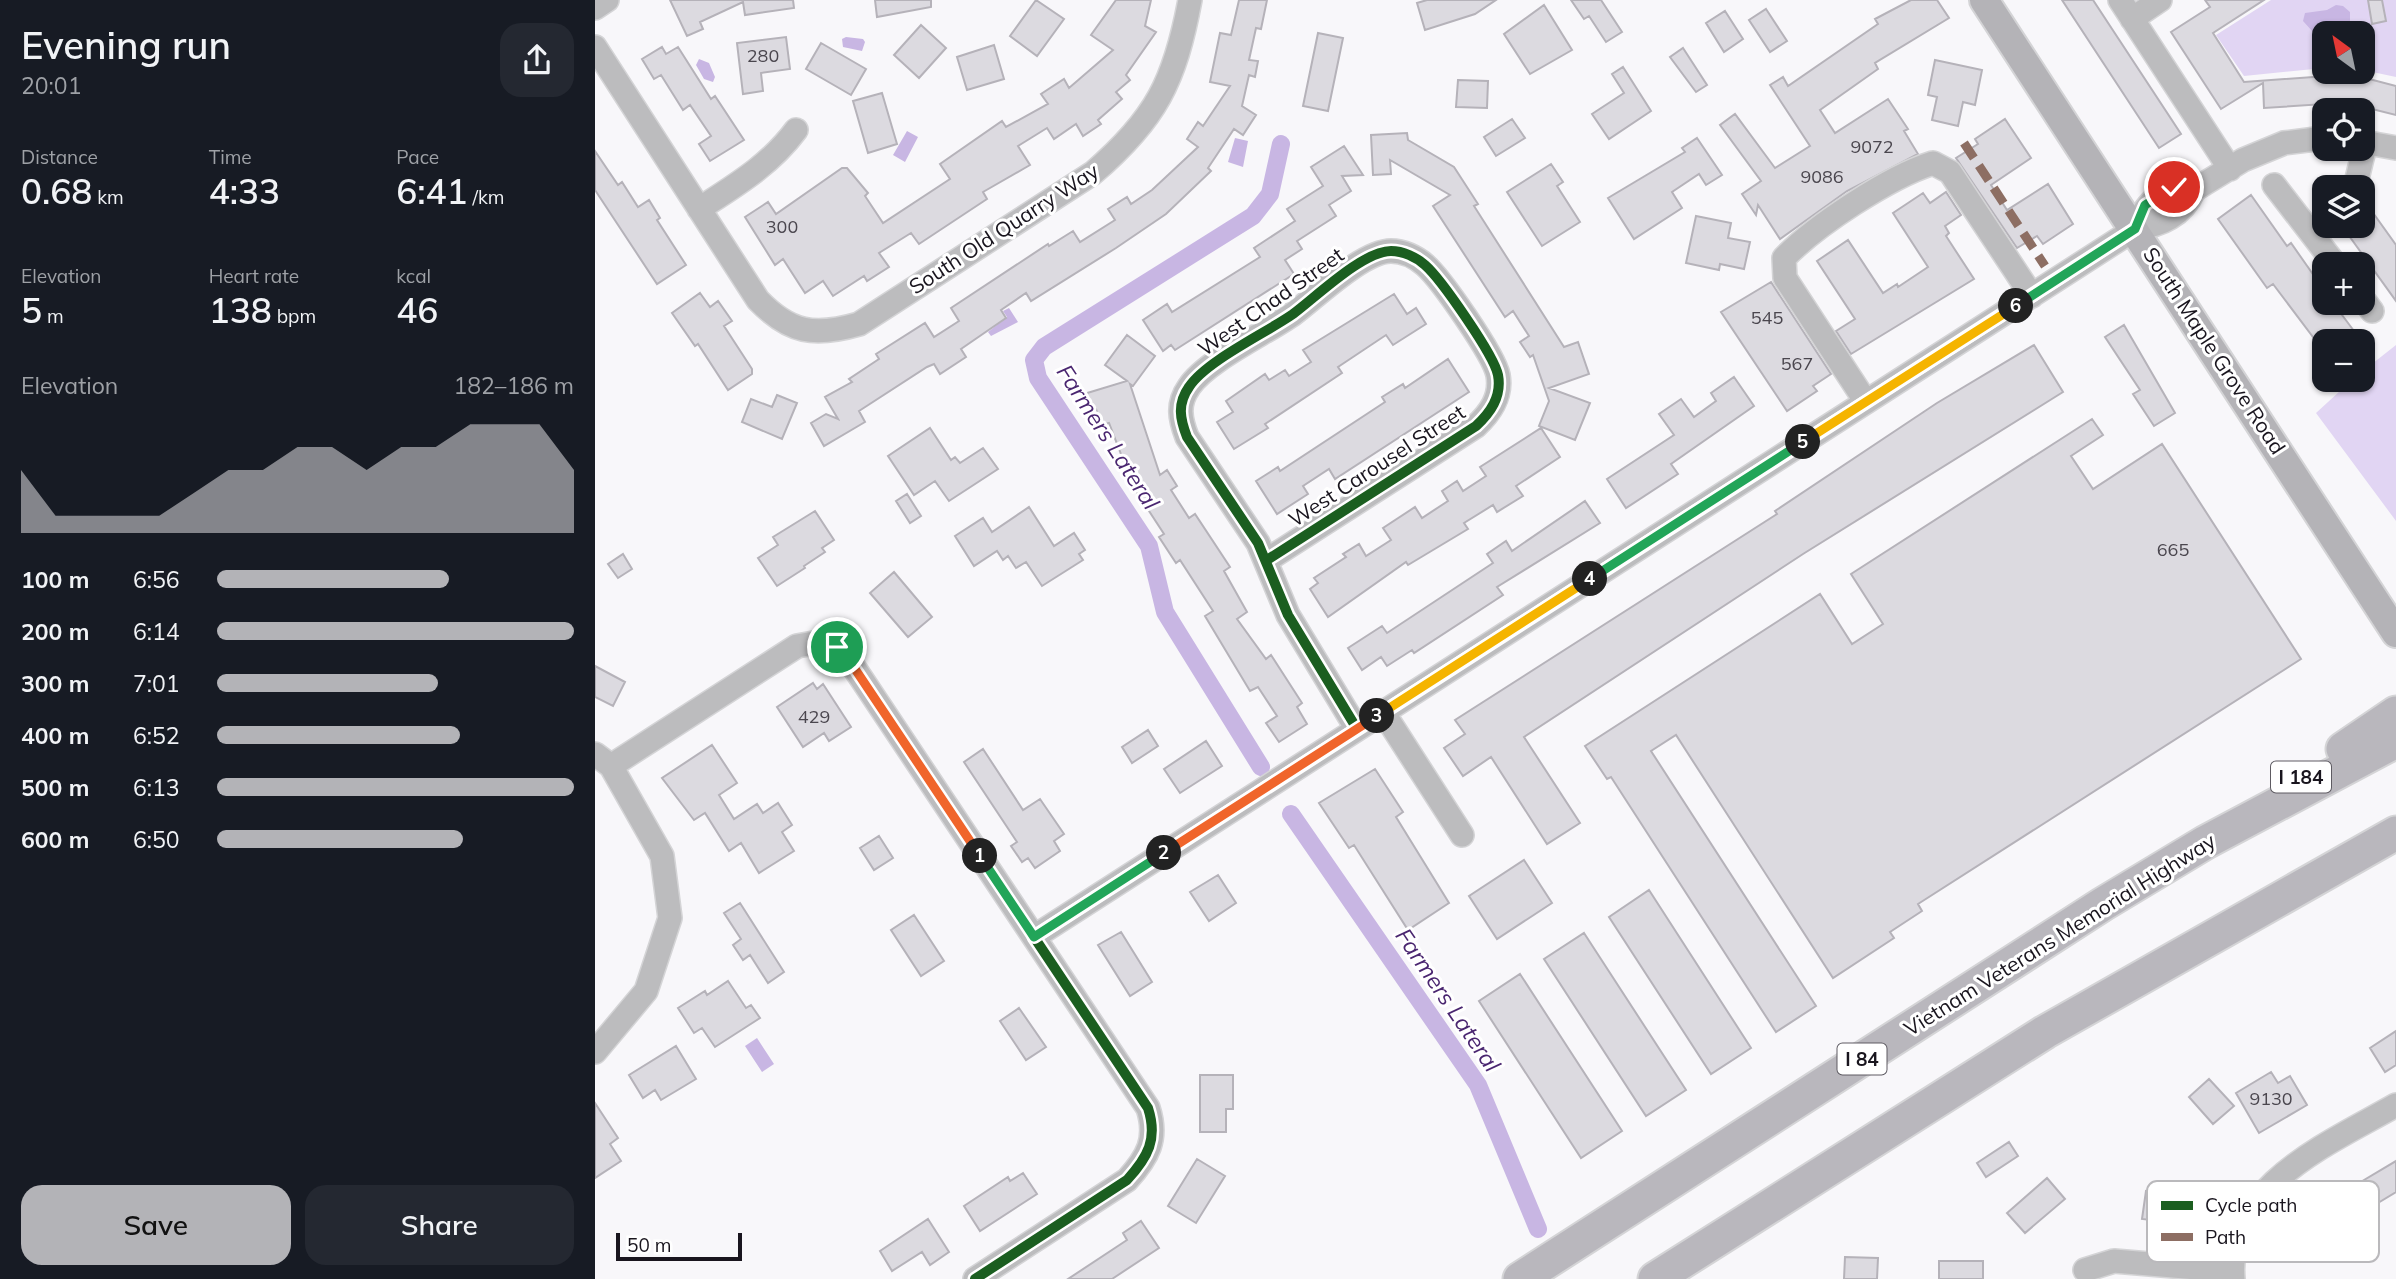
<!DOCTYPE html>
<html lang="en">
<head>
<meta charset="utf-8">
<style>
	:root { --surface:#171b24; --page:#242831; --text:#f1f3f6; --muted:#9ea1a6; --accent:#b3b3b7 }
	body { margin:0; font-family:Mulish,sans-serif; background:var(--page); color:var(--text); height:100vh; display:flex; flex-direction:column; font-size:26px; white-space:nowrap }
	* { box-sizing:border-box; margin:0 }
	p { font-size:23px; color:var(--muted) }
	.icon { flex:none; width:38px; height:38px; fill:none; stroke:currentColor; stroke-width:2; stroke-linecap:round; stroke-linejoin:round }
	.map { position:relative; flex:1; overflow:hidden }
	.sheet { display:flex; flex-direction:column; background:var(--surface); width:595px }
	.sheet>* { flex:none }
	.needle { width:46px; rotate:327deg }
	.buttons { position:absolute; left:1717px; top:21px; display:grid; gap:14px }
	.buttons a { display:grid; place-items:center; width:63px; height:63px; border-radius:14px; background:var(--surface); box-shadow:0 2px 5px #0004; font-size:35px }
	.scale { position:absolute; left:21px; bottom:18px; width:126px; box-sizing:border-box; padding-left:7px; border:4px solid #19151e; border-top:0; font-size:19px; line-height:24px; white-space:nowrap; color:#19151e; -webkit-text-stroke:5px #fff; paint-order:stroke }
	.pin { position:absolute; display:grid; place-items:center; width:60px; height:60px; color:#fff; margin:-30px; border:4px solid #fff; border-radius:50%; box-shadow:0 2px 7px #0007 }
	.km { position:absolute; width:35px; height:35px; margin:-18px; border-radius:50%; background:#222; color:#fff; font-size:19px; line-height:35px; text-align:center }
	.round { display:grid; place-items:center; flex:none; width:74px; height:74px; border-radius:21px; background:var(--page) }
	.head { display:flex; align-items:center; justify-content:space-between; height:119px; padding:0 21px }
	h1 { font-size:38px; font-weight:600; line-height:52px }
	.stats { display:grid; grid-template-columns:repeat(3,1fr); gap:10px; height:119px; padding:7px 21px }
	.stats div { display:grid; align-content:center }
	.stats b { font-size:35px; font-weight:600 }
	.stats small { font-size:19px; font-weight:400 }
	.stats p { font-size:19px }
	.chart { height:196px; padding:14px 21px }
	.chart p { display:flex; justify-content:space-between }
	.chart svg { width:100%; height:126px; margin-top:7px; fill:var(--accent); opacity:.7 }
	.action { display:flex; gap:14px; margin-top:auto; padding:14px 21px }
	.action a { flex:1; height:80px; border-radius:21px; background:var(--accent); color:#111; font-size:28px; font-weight:600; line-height:80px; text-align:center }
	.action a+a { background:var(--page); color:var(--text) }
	ul { padding:0 21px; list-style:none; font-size:23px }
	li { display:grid; grid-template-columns:112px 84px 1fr; align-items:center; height:52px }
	li i { height:18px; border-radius:9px; background:var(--accent) }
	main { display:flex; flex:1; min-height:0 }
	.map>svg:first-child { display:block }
	.green { fill:#e1d5f3 }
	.water { fill:#c8b6e3 }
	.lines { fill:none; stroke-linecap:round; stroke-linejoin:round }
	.canal { stroke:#c8b6e3; stroke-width:18 }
	.building { fill:#dcdae0; stroke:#b5b2b9; stroke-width:2 }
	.minor-casing { stroke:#d4d4d6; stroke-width:26 }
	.major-casing { stroke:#d4d4d6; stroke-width:32 }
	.highway-casing { stroke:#d4d4d6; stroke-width:37 }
	.minor { stroke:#bcbcbe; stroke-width:23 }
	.major { stroke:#b4b3b7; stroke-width:28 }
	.highway { stroke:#b9b7bd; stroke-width:33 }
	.quiet { stroke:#8d6e63; stroke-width:9; stroke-dasharray:18 9; stroke-linecap:butt }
	.cycleway-casing { stroke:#fff; stroke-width:15 }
	.cycleway { stroke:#1b5e20; stroke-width:10 }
	.split-1-casing { stroke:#fff; stroke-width:14 }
	.split-2-casing { stroke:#fff; stroke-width:14 }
	.split-3-casing { stroke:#fff; stroke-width:14 }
	.split-4-casing { stroke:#fff; stroke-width:14 }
	.split-5-casing { stroke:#fff; stroke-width:14 }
	.split-6-casing { stroke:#fff; stroke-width:14 }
	.split-7-casing { stroke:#fff; stroke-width:14 }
	.split-1 { stroke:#f0652b; stroke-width:9 }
	.split-2 { stroke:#22a559; stroke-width:9 }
	.split-3 { stroke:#f0652b; stroke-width:9 }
	.split-4 { stroke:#f5b400; stroke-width:9 }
	.split-5 { stroke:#22a559; stroke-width:9 }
	.split-6 { stroke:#f5b400; stroke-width:9 }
	.split-7 { stroke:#22a559; stroke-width:9 }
	.labels { text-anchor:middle; stroke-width:6; stroke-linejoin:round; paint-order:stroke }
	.number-label { font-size:18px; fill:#4a464e }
	.shield { fill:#fff; stroke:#5e5b62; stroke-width:2 }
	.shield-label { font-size:19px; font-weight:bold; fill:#19151e }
	.street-label { font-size:21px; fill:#19151e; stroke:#fff }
	.water-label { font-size:23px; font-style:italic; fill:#4a2670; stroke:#fff }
	.key { fill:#fff; stroke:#bab9bc; stroke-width:2 }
	.key-label { font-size:19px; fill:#19151e }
</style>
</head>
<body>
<main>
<section class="sheet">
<div class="head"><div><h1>Evening run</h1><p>20:01</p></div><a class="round"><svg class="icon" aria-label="share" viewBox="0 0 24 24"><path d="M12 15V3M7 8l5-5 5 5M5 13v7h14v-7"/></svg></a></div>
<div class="stats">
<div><p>Distance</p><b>0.68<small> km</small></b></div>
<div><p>Time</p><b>4:33</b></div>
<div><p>Pace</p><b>6:41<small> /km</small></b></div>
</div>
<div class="stats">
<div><p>Elevation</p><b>5<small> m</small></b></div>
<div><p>Heart rate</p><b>138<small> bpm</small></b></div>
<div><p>kcal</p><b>46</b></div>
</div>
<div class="chart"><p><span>Elevation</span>182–186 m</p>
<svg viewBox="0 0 160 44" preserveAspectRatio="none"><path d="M0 44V22L10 38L20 38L30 38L40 38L50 30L60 22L70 22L80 14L90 14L100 22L110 14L120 14L130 6L140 6L150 6L160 22V44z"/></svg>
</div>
<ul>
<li><b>100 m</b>6:56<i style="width:65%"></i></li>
<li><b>200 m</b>6:14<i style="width:100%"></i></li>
<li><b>300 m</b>7:01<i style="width:62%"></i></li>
<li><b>400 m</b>6:52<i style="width:68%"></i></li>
<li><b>500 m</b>6:13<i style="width:100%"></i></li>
<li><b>600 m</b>6:50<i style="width:69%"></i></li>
</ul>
<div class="action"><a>Save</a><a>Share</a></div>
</section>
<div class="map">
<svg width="1801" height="1279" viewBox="0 0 1801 1279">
	<rect width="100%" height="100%" fill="#f8f7fa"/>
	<!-- green -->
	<path class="green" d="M1676 0H1801V77L1768 70V33H1729V68L1649 76 1621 35Z
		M1801 345V521L1721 413 1757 380H1768V371Z"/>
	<!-- water -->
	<path class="water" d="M1741 5 1748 6 1755 12V22L1746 29 1730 28 1718 32 1708 21 1710 13 1732 10Z
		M251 37 268 39 270 42 267 51 248 47 247 39Z
		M104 59 114 63 120 77 118 82 109 79 101 65Z
		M312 131 323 137 310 162 298 155Z
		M640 138 653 141 648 167 633 162Z
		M414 308 423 322 396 336 393 332 412 317 408 311Z
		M162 1038 179 1064 167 1072 150 1046Z"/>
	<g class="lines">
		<!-- canal -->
		<path class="canal" d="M666 767 570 612 554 546 443 378 439 360 449 347 658 216 675 194 686 144
			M696 814 883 1085 943 1229"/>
	</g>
	<!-- building -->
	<path class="building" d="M75 0H198L199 8 150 15 148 2 105 22 108 29 92 36Z
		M280 0H336V7L282 17Z
		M441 0 469 19 442 56 415 36Z
		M521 0H556L550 26 561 32 531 75 535 80 521 92 527 99 503 120 506 124 488 136 481 124 459 139 452 128 423 146 435 165 388 192 392 199 324 244 316 233 284 253 294 267 272 281 269 276 238 296 228 281 210 293 188 259 180 265 150 217 173 202 181 214 247 168H252L273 193 270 196 288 223 355 179 345 164 407 121 411 127 453 104 446 94 469 79 474 88 518 50 496 35Z
		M644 0H672L666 29 661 28 654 60 663 61 660 77 654 75 647 106 661 115 648 135 639 129 613 168 616 171 571 214 521 248 436 301 431 293 406 310 411 318 366 349 371 357 345 374 339 364 332 367 264 411 270 422 229 446 216 423 231 414 243 419 230 397 257 382 254 379 284 359 281 354 330 323 339 337 364 321 356 308 453 244 454 246 478 231 485 242 520 220 513 209 532 197 536 204 557 190 603 147 592 139 603 122 608 126 635 86 615 82 625 33 636 35Z
		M832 0H901L880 14 830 30 822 3Z
		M976 0H1006L1027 32 1011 42 994 16 989 19Z
		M1316 0H1342L1354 18 1280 63 1283 69 1225 110 1240 133 1293 99 1313 129 1309 131 1323 154 1252 191 1185 239 1163 205 1161 215 1147 194 1166 181 1125 125 1140 114 1180 168 1215 146 1175 85 1188 77 1193 86 1283 24 1280 19Z
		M1467 0H1498L1586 134 1564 148Z
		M1610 0H1669L1618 33 1649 82 1746 75 1778 80 1801 86V115L1765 106 1764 110 1743 107 1744 103 1669 108 1668 83 1626 109 1576 32 1615 7Z
		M1773 0H1787L1791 21 1777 24Z
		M949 5 977 50 935 74 909 34Z
		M1171 9 1192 41 1175 52 1154 20Z
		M1130 11 1148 39 1129 52 1111 23Z
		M326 25 351 48 324 78 299 55Z
		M723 33 748 38 733 111 708 106Z
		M191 37 195 69 166 73 168 91 148 94 142 43Z
		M226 43 271 69 256 95 211 69Z
		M399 45 409 79 372 90 362 57Z
		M67 47 71 54 83 47 116 99 120 96 149 140 115 161 104 144 116 136 95 105 88 110 66 75 59 79 47 59Z
		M1088 48 1112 85 1101 92 1075 57Z
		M1340 60 1387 70 1380 105 1368 102 1363 126 1337 120 1342 97 1333 95Z
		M1028 67 1056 111 1014 139 997 114 1029 93 1017 74Z
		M863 80 893 81 892 108 861 107Z
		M287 93 302 144 273 153 258 101Z
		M917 119 930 138 901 156 889 137Z
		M1410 119 1436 158 1396 185 1412 210 1453 184 1478 224 1448 244 1442 236 1422 248 1361 158 1383 144 1380 139Z
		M812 133 813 140 859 167 883 204 879 206 969 347 983 342 994 374 954 388 995 403 980 440 944 426 954 401 938 355 935 357 925 342 934 336 918 311 910 317 838 206 855 195 795 160 796 174 778 175 776 135Z
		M1102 138 1127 175 1111 185 1104 174 1077 192 1087 208 1039 239 1013 198 1090 152 1087 148Z
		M749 146 768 175 747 176 756 191 734 205 741 216 702 241 707 249 690 260 699 274 580 350 576 345 568 351 548 320 572 304 577 312 665 257 659 248 700 221 692 209 728 186 716 167Z
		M0 151 23 185 27 182 43 207 54 200 65 218 62 220 91 265 62 284 0 190Z
		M956 164 968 182 962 186 985 222 947 246 912 192Z
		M1351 192 1366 215 1350 226 1354 233 1351 236 1379 279 1256 354 1241 331 1260 319 1222 261 1253 240 1288 293 1302 284 1303 287 1333 267 1298 213 1328 193 1335 203Z
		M1656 195 1692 246 1696 243 1729 290V303H1738L1762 335 1754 341H1721L1678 284 1672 288 1623 219Z
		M1776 210 1801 245V301L1747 226H1768V216Z
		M1101 216 1136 223 1133 238 1155 242 1149 269 1125 264 1124 270 1091 263Z
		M1176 282 1236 374 1218 386 1222 391 1192 411 1126 312Z
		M105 293 115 307 123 301 137 321 129 326 157 369V374L133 390 103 344 100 346 77 313Z
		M799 294 812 314 821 308 831 324 798 345 791 335 743 367 747 373 670 424 673 428 639 449 622 422 638 412 631 401 670 374 674 380 690 370 694 376 716 362 708 350Z
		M1529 325 1580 413 1559 426 1538 394 1545 390 1510 337Z
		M532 335 560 356 538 386 535 384 565 475 572 470 582 486 576 490 594 518 600 514 635 567 629 571 652 612 642 619 671 659 676 655 707 703 702 707 712 724 684 742 671 723 682 716 663 687 655 691 610 616 618 611 585 560 581 563 564 537 569 534 539 488 514 423 506 425 501 409 494 411 489 394 532 381 510 365Z
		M1439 345 1468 392 1208 554 929 737 985 823 952 844 896 757 868 776 849 748 870 734 860 720 1182 514 1180 511 1342 403Z
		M853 359 874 392 740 479 734 469 708 486 713 494 682 514 661 481 683 467 685 471 790 402 787 397 808 384 810 388Z
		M1139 377 1159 406 1076 464 1083 474 1031 508 1012 479 1079 435 1064 414 1086 399 1099 417 1121 401 1116 393Z
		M182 395 202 403 187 439 147 422 156 399 177 407Z
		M1497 419 1508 435 1476 456 1498 489 1567 444 1706 659 1323 904 1327 911 1295 932 1299 938 1238 978 1081 735 1056 751 1221 1006 1181 1032 1016 777 1012 779 990 746 1225 594 1257 644 1288 624 1256 574Z
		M335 428 356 460 360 457 365 463 388 448 403 469 354 501 340 481 319 495 293 456Z
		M946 428 965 457 921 486 928 496 902 512 898 505 869 523 873 529 813 565 811 562 733 617 715 589 723 583 719 578 751 557 748 554 764 544 771 556 796 540 788 528 820 507 827 518 853 501 847 491 862 481 868 491 891 476 885 467Z
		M312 494 326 516 315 523 301 501Z
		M990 501 1005 523 902 587 908 595 819 653 817 650 792 666 786 657 767 670 753 648 787 626 792 633 898 563 892 554 911 541 917 551Z
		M434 507 459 546 479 533 490 550 484 554 488 560 447 586 431 562 421 568 413 556 408 560 402 551 379 566 360 536 388 518 397 532Z
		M220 511 239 540 227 548 230 552 209 566 210 568 182 586 163 558 183 545 178 537Z
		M28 554 37 569 23 578 13 564Z
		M299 572 337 617 313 637 275 593Z
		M0 666 30 682 18 706 0 697Z
		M218 683 222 689 228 684 256 727 234 741 229 733 208 747 182 707Z
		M553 730 563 746 537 763 527 747Z
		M611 741 627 766 585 793 569 769Z
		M117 745 142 783 124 795 139 819 162 804 168 813 183 803 197 825 187 832 199 851 164 873 146 843 134 851 110 813 99 820 67 778Z
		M388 749 428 810 445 799 469 834 459 841 465 851 440 868 433 858 427 862 416 846 422 842 369 762Z
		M780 769 808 812 801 817 854 903 813 930 759 845 754 848 724 803Z
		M284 836 298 858 279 870 265 848Z
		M929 860 957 903 902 939 874 896Z
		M623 875 641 903 614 921 595 892Z
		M1054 890 1156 1048 1116 1074 1014 917Z
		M145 903 189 972 173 983 155 955 148 960 138 945 146 939 129 913Z
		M319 915 349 961 326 976 296 930Z
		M526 932 557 982 535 996 503 945Z
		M989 933 1091 1090 1051 1116 949 959Z
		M925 974 1027 1131 986 1158 884 1001Z
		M133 981 151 1008 156 1005 165 1018 120 1047 107 1028 99 1033 83 1008 110 991 112 995Z
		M424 1008 451 1047 431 1060 405 1021Z
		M1801 1031V1065L1790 1072 1775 1048Z
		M81 1046 101 1079 66 1100 60 1090 48 1098 34 1075Z
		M1676 1072 1683 1083 1695 1076 1712 1105 1664 1133 1641 1093Z
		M605 1075H638V1109H631V1132H605Z
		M1614 1079 1639 1106 1618 1124 1594 1097Z
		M0 1103 23 1138 15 1144 26 1161 0 1178Z
		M1414 1142 1423 1156 1391 1177 1382 1163Z
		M602 1159 630 1176 601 1223 573 1206Z
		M1801 1161V1192L1778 1206 1764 1183Z
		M428 1173 442 1194 385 1231 369 1206 413 1177 415 1181Z
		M1452 1178 1470 1199 1430 1233 1412 1213Z
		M1551 1191 1599 1198 1595 1225 1547 1219Z
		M333 1219 354 1252 335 1265 327 1252 297 1271 285 1251Z
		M546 1221 564 1248 517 1279H473L532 1240 528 1233Z
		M1250 1257 1283 1258 1282 1279H1249Z
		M1344 1261H1388V1279H1344Z"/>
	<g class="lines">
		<defs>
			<path id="minor" d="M1525 0 1635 169
				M0 8 12 0
				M1537 19 1565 0
				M0 47 163 300C195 333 219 337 264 324L498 173C561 119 580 81 595 0
				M1768 142 1801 148
				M1679 185 1740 264
				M1760 187 1771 142
				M1599 190 1648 160 1689 143 1729 138
				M104 209C141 185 175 165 201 130
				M1768 299 1777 311
				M1271 402 1190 278 1189 258C1221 225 1294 177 1338 163L1355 172 1437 296
				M672 560 881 426C895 413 907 397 903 375 899 355 846 279 830 265 821 257 808 251 796 251 768 251 721 297 698 314 671 333 611 361 594 387 582 404 585 419 592 437L663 543 693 615 762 729
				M788 712 867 835
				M0 754 16 766 202 646 230 641 250 654 553 1108C563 1139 553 1157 532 1180L380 1279
				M439 937 1540 229C1567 225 1587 216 1599 190 1566 186 1552 201 1540 229
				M0 1052 51 991 75 918 67 856 16 766
				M1490 1270 1519 1261 1637 1271
				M1638 1279C1630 1186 1735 1143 1801 1105"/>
			<path id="major" d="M1389 0 1801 633"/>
			<path id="highway" d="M1748 749 1801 713
				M925 1279 1508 904 1611 842 1801 741
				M1060 1279 1450 1032 1801 833"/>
		</defs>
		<!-- minor casing -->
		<use href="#minor" class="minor-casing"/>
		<!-- major casing -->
		<use href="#major" class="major-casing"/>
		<!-- highway casing -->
		<use href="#highway" class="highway-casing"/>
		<!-- minor -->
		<use href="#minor" class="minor"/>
		<!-- major -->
		<use href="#major" class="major"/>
		<!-- highway -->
		<use href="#highway" class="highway"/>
		<!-- quiet -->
		<path class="quiet" d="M1369 143 1450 266"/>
		<defs>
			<path id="cycleway" d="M672 560 881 426C895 413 907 397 903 375 899 355 846 279 830 265 821 257 808 251 796 251 768 251 721 297 698 314 671 333 611 361 594 387 582 404 585 419 592 437L663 543 693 615 762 729
				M380 1279 532 1180C553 1157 563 1139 553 1108L439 937 1540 229"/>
		</defs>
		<!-- cycleway casing -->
		<use href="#cycleway" class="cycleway-casing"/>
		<!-- cycleway -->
		<use href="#cycleway" class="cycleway"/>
	</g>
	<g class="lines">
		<defs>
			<path id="split-1" d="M242 647 250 654 385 856"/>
			<path id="split-2" d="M385 856 439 937 569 853"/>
			<path id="split-3" d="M569 853 782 716"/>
			<path id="split-4" d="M782 716 995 579"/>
			<path id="split-5" d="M995 579 1208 442"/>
			<path id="split-6" d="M1208 442 1421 306"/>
			<path id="split-7" d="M1421 306 1540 229 1550 205 1579 187"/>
		</defs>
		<!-- split-1 casing -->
		<use href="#split-1" class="split-1-casing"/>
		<!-- split-2 casing -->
		<use href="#split-2" class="split-2-casing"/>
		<!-- split-3 casing -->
		<use href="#split-3" class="split-3-casing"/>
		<!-- split-4 casing -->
		<use href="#split-4" class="split-4-casing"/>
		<!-- split-5 casing -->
		<use href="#split-5" class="split-5-casing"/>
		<!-- split-6 casing -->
		<use href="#split-6" class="split-6-casing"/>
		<!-- split-7 casing -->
		<use href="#split-7" class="split-7-casing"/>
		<!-- split-1 -->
		<use href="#split-1" class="split-1"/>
		<!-- split-2 -->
		<use href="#split-2" class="split-2"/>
		<!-- split-3 -->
		<use href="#split-3" class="split-3"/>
		<!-- split-4 -->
		<use href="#split-4" class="split-4"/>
		<!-- split-5 -->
		<use href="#split-5" class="split-5"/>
		<!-- split-6 -->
		<use href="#split-6" class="split-6"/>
		<!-- split-7 -->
		<use href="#split-7" class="split-7"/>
	</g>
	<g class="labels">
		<!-- number labels -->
		<g class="number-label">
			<text x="168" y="62">280</text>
			<text x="1277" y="153">9072</text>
			<text x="1227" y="183">9086</text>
			<text x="187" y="233">300</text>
			<text x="1172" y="324">545</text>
			<text x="1202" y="370">567</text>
			<text x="1578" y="556">665</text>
			<text x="219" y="723">429</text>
			<text x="1676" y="1105">9130</text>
		</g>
		<!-- shield labels -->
		<g class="shield">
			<rect x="1676" y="761.5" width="60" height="31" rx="5"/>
			<rect x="1242.5" y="1043.5" width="49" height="31" rx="5"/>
		</g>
		<g class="shield-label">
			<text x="1706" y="784">I 184</text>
			<text x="1267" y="1066">I 84</text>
		</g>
		<!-- street labels -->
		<g class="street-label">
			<text transform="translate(409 229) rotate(-33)" y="7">South Old Quarry Way</text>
			<text transform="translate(676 302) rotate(-35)" y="7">West Chad Street</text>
			<text transform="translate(1619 351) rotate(57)" y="7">South Maple Grove Road</text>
			<text transform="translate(782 466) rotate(-33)" y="7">West Carousel Street</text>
			<text transform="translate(1465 935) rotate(-32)" y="7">Vietnam Veterans Memorial Highway</text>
		</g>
		<!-- water labels -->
		<g class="water-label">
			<text transform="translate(513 437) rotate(57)" y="8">Farmers Lateral</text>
			<text transform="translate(853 1000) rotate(56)" y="8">Farmers Lateral</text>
		</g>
	</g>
	<!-- legend -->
	<rect x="1552" y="1181" width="232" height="81" rx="10" class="key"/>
	<rect x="1566" y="1201" width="32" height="9" fill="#1b5e20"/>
	<rect x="1566" y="1233" width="32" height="8" fill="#8d6e63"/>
	<g class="key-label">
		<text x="1610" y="1212">Cycle path</text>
		<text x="1610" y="1244">Path</text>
	</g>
</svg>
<div class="buttons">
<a><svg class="needle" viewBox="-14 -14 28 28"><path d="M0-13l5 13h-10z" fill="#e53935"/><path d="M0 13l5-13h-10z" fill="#9ea1a6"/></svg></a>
<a><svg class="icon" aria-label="locate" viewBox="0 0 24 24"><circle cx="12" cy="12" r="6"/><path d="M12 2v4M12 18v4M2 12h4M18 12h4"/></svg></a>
<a><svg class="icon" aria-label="layers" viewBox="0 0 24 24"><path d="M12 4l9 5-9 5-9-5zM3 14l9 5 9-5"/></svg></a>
<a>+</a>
<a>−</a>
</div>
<div class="scale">50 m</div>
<div class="pin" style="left:242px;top:647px;background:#1e9e55"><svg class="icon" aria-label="arrive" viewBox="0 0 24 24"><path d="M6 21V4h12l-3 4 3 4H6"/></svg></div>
<div class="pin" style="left:1579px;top:187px;background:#d93025"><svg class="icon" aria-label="check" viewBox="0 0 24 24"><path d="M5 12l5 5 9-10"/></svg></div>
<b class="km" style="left:385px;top:856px">1</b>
<b class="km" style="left:569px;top:853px">2</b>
<b class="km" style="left:782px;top:716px">3</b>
<b class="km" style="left:995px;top:579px">4</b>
<b class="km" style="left:1208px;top:442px">5</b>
<b class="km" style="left:1421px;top:306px">6</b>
</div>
</main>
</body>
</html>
